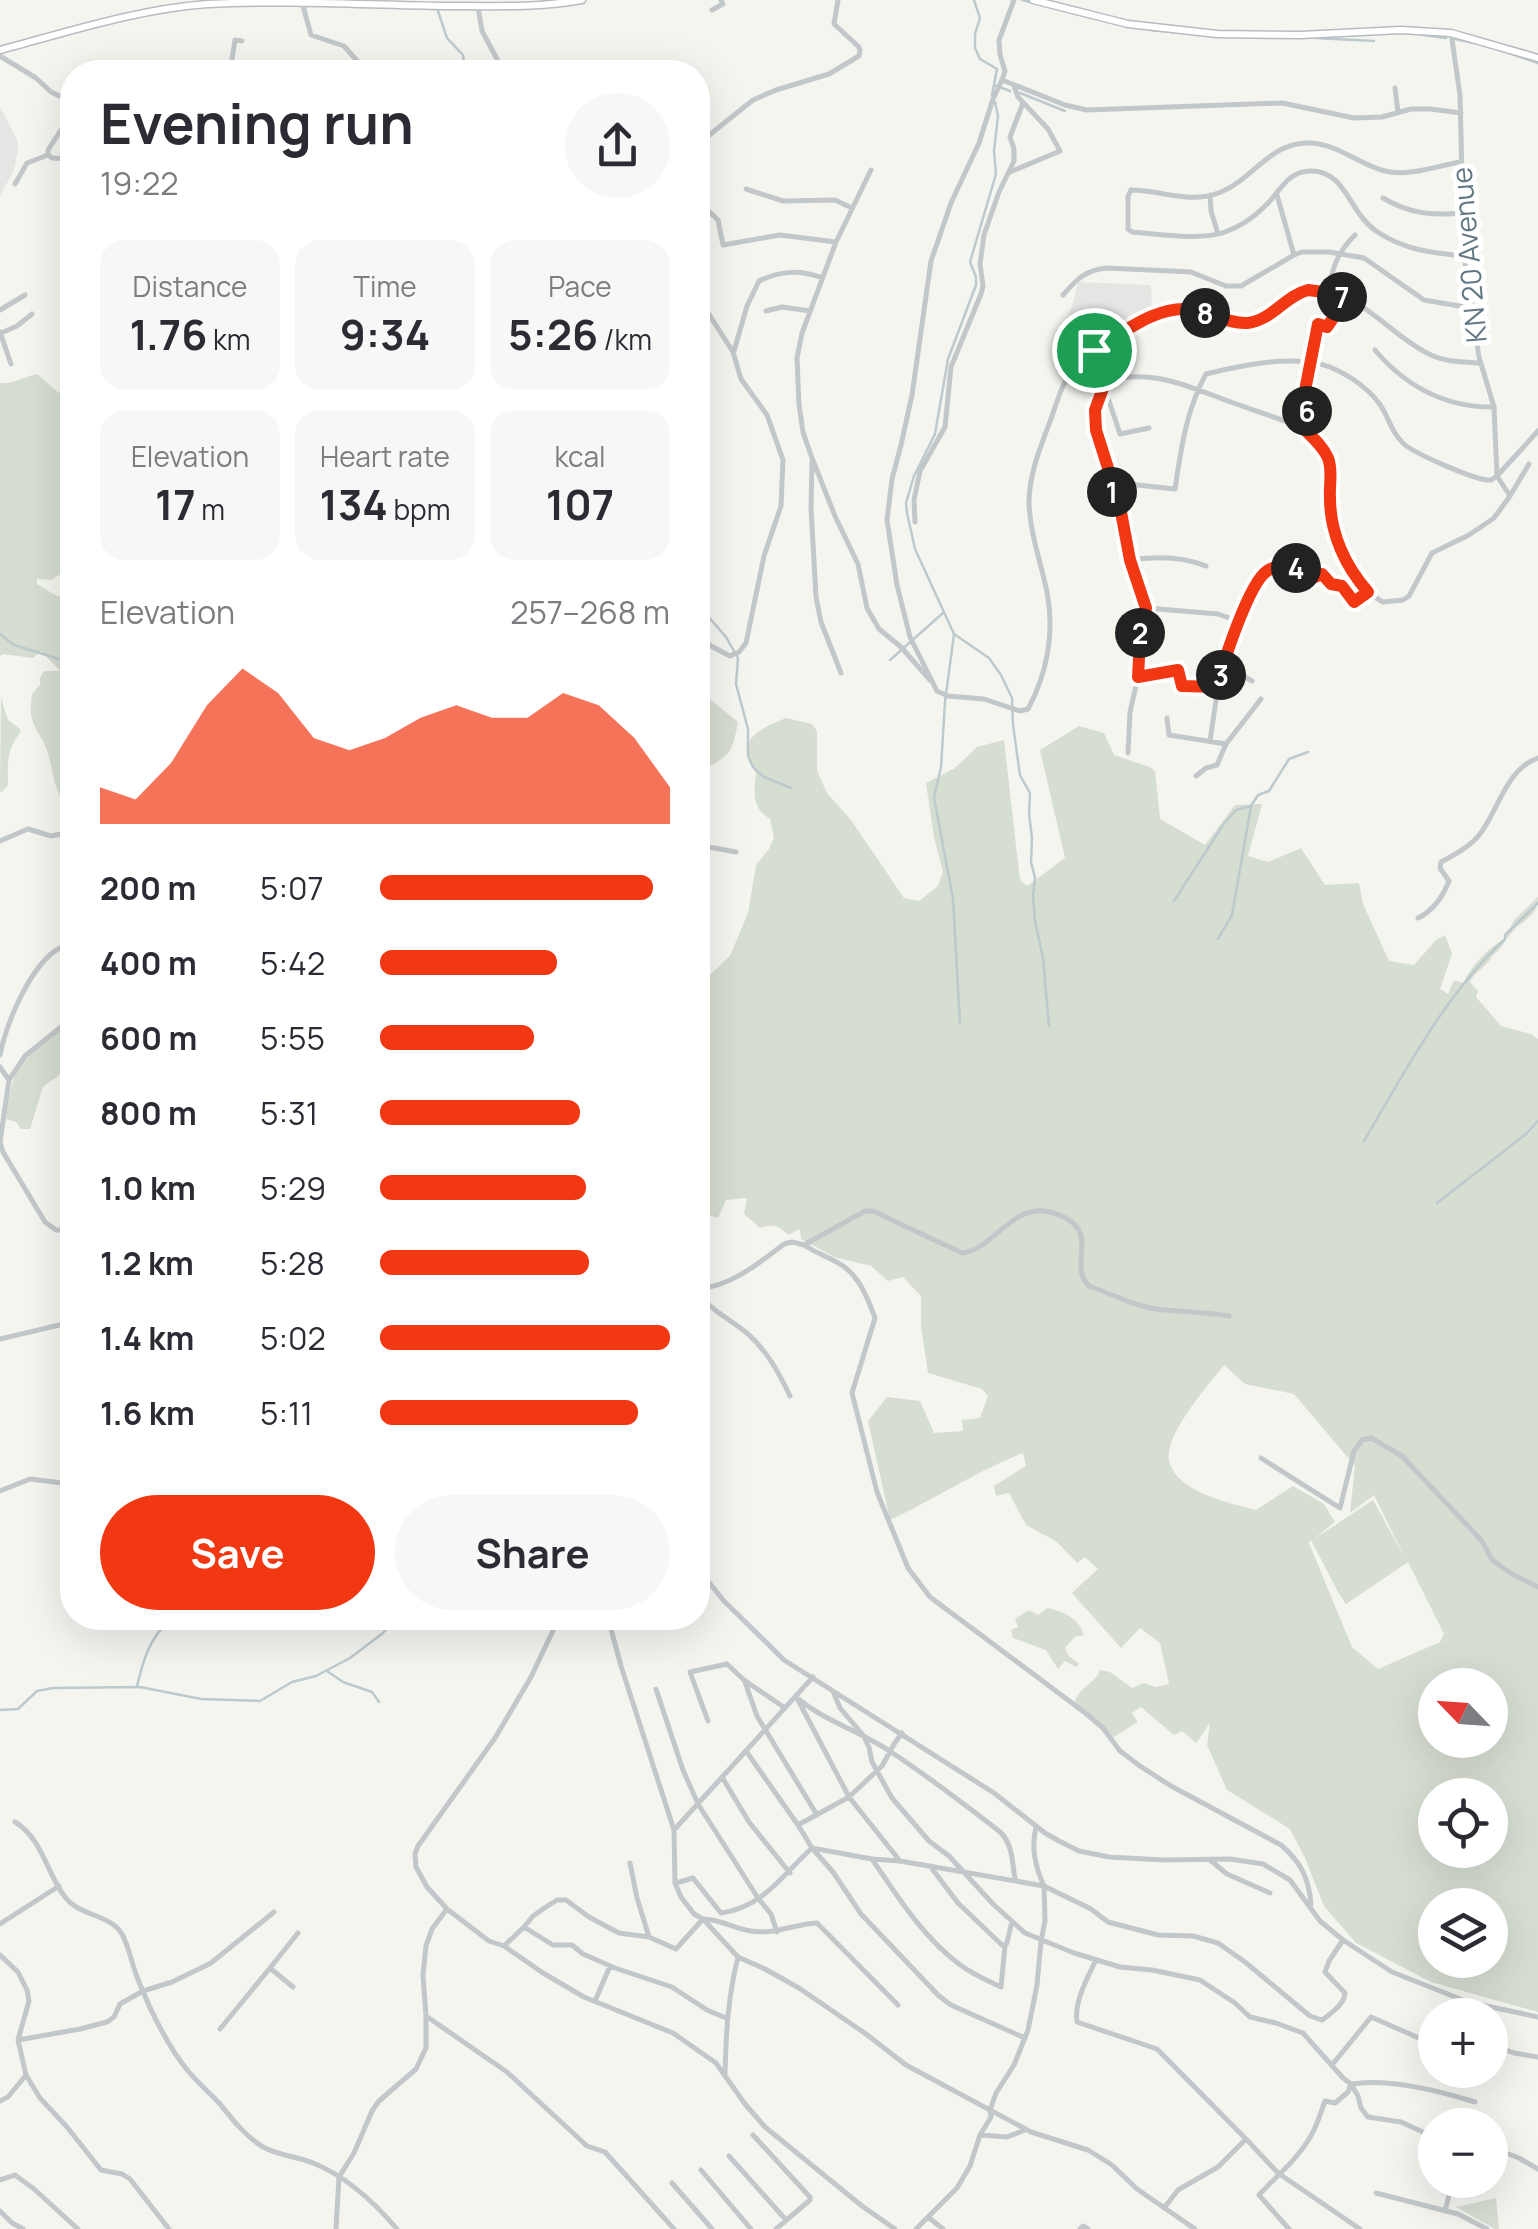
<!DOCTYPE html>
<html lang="en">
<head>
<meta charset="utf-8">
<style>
	:root { --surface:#fff; --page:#f7f7f7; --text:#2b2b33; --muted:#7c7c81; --accent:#f23813 }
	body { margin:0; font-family:Manrope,sans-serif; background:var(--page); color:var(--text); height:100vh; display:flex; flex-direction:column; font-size:38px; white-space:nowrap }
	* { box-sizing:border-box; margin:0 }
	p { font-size:32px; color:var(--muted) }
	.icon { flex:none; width:55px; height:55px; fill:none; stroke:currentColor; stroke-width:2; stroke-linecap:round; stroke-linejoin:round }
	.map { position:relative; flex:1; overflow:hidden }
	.side { position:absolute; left:60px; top:60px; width:650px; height:1570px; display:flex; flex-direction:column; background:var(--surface); border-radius:40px; box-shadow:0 10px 40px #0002 }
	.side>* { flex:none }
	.needle { width:65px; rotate:295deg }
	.buttons { position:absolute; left:1418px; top:1668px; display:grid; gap:20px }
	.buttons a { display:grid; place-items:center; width:90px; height:90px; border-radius:50%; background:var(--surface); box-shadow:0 10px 40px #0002; font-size:50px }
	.pin { position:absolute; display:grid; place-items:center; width:85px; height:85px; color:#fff; margin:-42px; border:5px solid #fff; border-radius:50%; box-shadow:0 2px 10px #0007 }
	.km { position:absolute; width:50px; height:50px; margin:-25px; border-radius:50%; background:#222; color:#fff; font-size:28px; line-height:50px; text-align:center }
	.round { display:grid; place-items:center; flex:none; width:105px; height:105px; border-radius:52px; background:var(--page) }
	.headline { display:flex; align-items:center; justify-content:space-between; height:170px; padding:0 40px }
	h1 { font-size:55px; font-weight:700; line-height:75px }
	.figures { display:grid; grid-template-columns:repeat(3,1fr); gap:15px; height:170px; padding:10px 40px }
	.figures div { display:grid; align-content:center; border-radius:25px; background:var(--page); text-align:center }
	.figures b { font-size:42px; font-weight:700 }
	.figures small { font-size:28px; font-weight:400 }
	.figures p { font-size:28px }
	.chart { height:280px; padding:20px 40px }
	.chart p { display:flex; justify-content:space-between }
	.chart svg { width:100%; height:180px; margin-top:10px; fill:var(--accent); opacity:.7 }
	.action { display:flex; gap:20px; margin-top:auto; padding:20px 40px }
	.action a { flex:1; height:115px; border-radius:60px; background:var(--accent); color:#fff; font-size:40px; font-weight:700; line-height:115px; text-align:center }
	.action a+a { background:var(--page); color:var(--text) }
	ul { padding:0 40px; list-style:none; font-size:32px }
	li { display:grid; grid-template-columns:160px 120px 1fr; align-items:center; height:75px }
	li i { height:25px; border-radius:12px; background:var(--accent) }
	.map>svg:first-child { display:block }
	.built { fill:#e5e6e4 }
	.green { fill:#d6ddd1; fill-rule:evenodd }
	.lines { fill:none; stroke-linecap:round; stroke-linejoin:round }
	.stream { stroke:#bccace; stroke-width:2.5 }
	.secondary-casing { stroke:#b6bcc0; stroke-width:9 }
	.minor { stroke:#c2c7c9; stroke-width:5 }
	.tertiary { stroke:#c2c7c9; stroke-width:5 }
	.secondary { stroke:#fff; stroke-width:6 }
	.route-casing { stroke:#fff; stroke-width:20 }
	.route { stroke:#f23813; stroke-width:12 }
	.labels { text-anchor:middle; stroke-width:10; stroke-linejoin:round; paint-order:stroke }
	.street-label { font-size:28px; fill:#617784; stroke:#fff }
</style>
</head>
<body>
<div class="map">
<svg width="1538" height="2229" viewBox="0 0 1538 2229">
	<rect width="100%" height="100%" fill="#f5f5f0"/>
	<!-- built -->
	<path class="built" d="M0 107 17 139 18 149 14 170 0 196Z
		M1078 282 1151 285 1152 306 1066 360 1057 343 1072 306Z"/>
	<!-- green -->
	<path class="green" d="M37 374 59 393H72V559L70 567 52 580 37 579V584L55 595 72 599V810C53 795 54 772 47 750 43 739 35 730 32 719 30 711 31 702 32 694L40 685V678L44 671H60L41 651 33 658 2 654 0 657V383C14 384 23 377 37 374Z
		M698 696 711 700 738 722C733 748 732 756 707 767L698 763Z
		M1 698 8 720 20 729V733C6 750 8 764 8 785L2 792 0 791Z
		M786 718 812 724 817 731V771L827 793 851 820 904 898 919 901 938 886 943 872 934 837 926 783 955 768 977 747 1004 740 1020 880 1027 886 1065 858 1040 750 1079 726 1104 733 1114 755 1150 767 1155 771 1160 819 1205 845 1235 805 1262 804 1248 856 1268 862 1301 848 1325 885 1359 883 1363 904 1389 961 1414 965 1436 940 1445 935 1452 954 1440 989 1448 994 1454 980 1463 983C1472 966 1487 948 1505 939L1514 920 1538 897C1538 916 1526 918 1514 930 1505 939 1502 949 1492 956 1487 968 1474 971 1470 982L1478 991 1476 997 1501 1026 1531 1034 1538 1039V2012L1431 1982 1356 1943 1324 1906 1305 1858 1290 1829 1227 1790 1207 1745 1210 1723 1196 1743 1182 1731 1174 1735 1141 1707 1132 1713 1138 1722 1114 1737 1075 1702C1079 1687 1095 1684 1100 1670L1110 1672 1132 1688 1144 1683 1155 1687 1169 1684 1160 1643 1140 1628 1121 1648 1072 1593 1098 1569 1085 1557 1077 1563 1057 1542 1026 1525 1009 1493 996 1496 994 1486 1026 1466 1023 1453C976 1471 935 1499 890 1520L868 1421 887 1397 920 1401 934 1433 963 1431 962 1420 980 1418 988 1396 982 1389 928 1373 921 1326V1296L903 1277 888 1281 871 1266 834 1257 801 1239 800 1229 788 1235C779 1225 772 1224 760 1228L744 1214 747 1198 726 1200 718 1218 698 1212V1012L701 983 730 956 748 913 756 865 769 849 774 838 770 819C751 807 754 793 756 773 732 741 759 729 786 718ZM1224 1365 1245 1384 1294 1394 1355 1466 1350 1513 1374 1495 1406 1560 1373 1500 1314 1539 1335 1522 1324 1504 1293 1486 1256 1510C1230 1503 1175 1492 1169 1460 1164 1435 1209 1384 1224 1365ZM1311 1540 1338 1592 1346 1604 1408 1562 1444 1634 1440 1642 1378 1669 1352 1647 1309 1543ZM1435 1685H1490V1740H1435ZM1435 1795H1490V1850H1435ZM1435 1905H1490V1960H1435Z
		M72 1020C72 1036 68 1040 64 1054 64 1057 64 1068 62 1071 59 1078 48 1081 43 1087L30 1129H21L16 1122 6 1119C8 1105 9 1091 14 1078 23 1055 53 1036 72 1020Z
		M1047 1608C1063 1611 1079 1618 1084 1635L1075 1637 1065 1648 1068 1655 1079 1664 1076 1667 1065 1661 1058 1669 1046 1650 1013 1638 1011 1630 1018 1627 1015 1619 1029 1610 1038 1615Z
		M1496 2198 1499 2229H1495L1456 2207Z"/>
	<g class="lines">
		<!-- stream -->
		<path class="stream" d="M974 0 980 18 975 34V48L980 59 997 69 992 95
			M1022 0 1031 2
			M437 8 447 38 463 55 465 72
			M1058 9 1089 17
			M1151 30 1182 33
			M1423 35 1446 38
			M1315 38 1374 41
			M1455 39 1479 44
			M1497 49 1538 63
			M994 85 1010 91
			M1020 93 1065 111
			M995 102 998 116 994 151 996 174 970 262 976 277V285L948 359 935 434 914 476 906 503 907 513 915 549 954 634 989 658 1001 675 1012 698 1013 725 1020 775 1030 793 1029 814 1032 838 1031 862 1035 878 1033 896 1035 921 1043 958 1049 1026
			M698 600 700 607 726 637 738 658 736 684 748 729V756L753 767 764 777 791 788
			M0 634 14 645 72 663
			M954 634 945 702 941 767 934 797 953 899 960 1023
			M890 660 943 613
			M1174 901 1223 825 1236 810 1251 806 1258 795 1269 791 1289 759 1308 752
			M1218 939 1232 915 1251 806
			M1364 1141C1406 1070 1444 996 1505 939V935L1538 903
			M1437 1203 1526 1134 1538 1121
			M327 1671 343 1682 372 1692 379 1702
			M137 1686C144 1657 149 1640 171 1618
			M0 1710 18 1709 37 1691 53 1688 140 1687 201 1699 260 1701 292 1682 316 1676 350 1658 383 1633 395 1618"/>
		<defs>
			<path id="secondary" d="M1033 0 1128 24 1217 34 1301 35 1401 30 1451 33 1538 58
				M0 50C68 32 137 9 208 4 287 0 366 5 445 6 491 6 536 8 582 0"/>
		</defs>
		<!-- secondary casing -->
		<use href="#secondary" class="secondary-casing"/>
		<!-- minor -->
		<path class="minor" d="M302 2 311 35 344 46 367 72
			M478 7 482 31 504 72
			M712 10 723 4 721 0
			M232 72 231 65 235 40 242 41
			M1002 80 1065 105 1087 110 1282 103 1354 118 1382 117 1411 109H1430L1461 113
			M1395 88 1398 112
			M698 144 753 100 776 90 829 74 859 56 860 50 858 46 834 24 838 0
			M1460 162C1438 166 1407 177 1385 171 1357 164 1336 142 1306 143 1269 144 1253 179 1221 192 1190 205 1162 190 1131 190L1128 196V229L1132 232C1158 234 1201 241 1225 232 1239 227 1254 217 1264 207 1280 193 1286 171 1311 171 1346 171 1348 211 1376 231 1404 250 1432 253 1464 256
			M871 170 836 242 802 333 797 358 799 405 803 432 812 458 835 516 858 564 867 608 879 629 901 647 930 680
			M1010 172 1060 151 1048 129 1018 97 1014 86
			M15 184 27 163 48 155
			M746 189 783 201 835 200 852 208
			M1210 195 1211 211 1218 234
			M1277 195 1294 255
			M1383 198C1410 214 1433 216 1463 213
			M698 201 718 220 723 245 780 235 836 242
			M1328 292C1333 267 1336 254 1355 235
			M1063 295C1077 279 1085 270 1107 268L1191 272 1226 286H1241L1294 255 1302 252H1329L1364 258 1424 300 1471 308
			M698 297 733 352 741 379 767 415 783 460 781 506 764 556 746 643 739 652 730 656 711 646 698 634
			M0 310 25 295
			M766 311 782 307 810 311
			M0 332 11 364
			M1 333 17 326 32 314
			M1094 350 1105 380 1095 410 1096 430 1112 486 1128 484 1175 489C1181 450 1186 410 1206 374 1243 365 1294 354 1330 367 1351 376 1373 391 1384 411 1390 423 1394 435 1404 444 1414 453 1478 482 1491 480 1493 479 1495 477 1497 476L1510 496
			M1375 350C1405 386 1446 408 1494 407
			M734 351 747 306 759 281C782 270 800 270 823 278
			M1105 380C1156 370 1182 384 1228 401 1253 410 1278 418 1303 428 1313 437 1324 446 1328 459 1333 472 1329 485 1330 499 1330 537 1348 583 1383 602L1403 600 1409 596 1432 553 1469 535 1494 518 1510 496 1529 464
			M1104 386 1120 434 1149 428
			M1303 427 1309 413 1302 406V400L1319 324 1327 327 1340 308 1351 300
			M812 461 811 508 816 597 821 622 841 673
			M1112 486 1113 499 1121 512 1130 560 1147 608 1139 640 1138 677 1178 671 1183 686 1218 687
			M915 522 914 500 920 471 945 427 951 367 981 294 983 286 980 264 984 235 999 192 1014 161V149L1010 137 1023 103
			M1131 560C1157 556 1182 556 1206 566
			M1147 608 1218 614 1238 621
			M1224 665 1252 681
			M1167 718 1169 735 1226 744 1261 699
			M1210 741 1219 680 1238 621 1264 572 1290 563 1308 580 1321 573 1333 585 1341 586 1354 602 1368 592
			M1128 753 1130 712 1138 677
			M1196 776 1206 768 1217 765 1226 744
			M0 841 28 829 51 836 67 833 72 836
			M698 845 736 852
			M1418 918C1433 911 1443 896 1449 881L1440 868 1441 862C1454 855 1471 846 1480 834 1499 809 1506 769 1538 758
			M72 1018 25 1056 9 1080 0 1142 3 1152 45 1222 56 1230 72 1231
			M0 1055C6 1024 27 975 51 954 57 948 64 946 72 943
			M0 1067 9 1080
			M804 1245C816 1253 829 1257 840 1264 859 1275 868 1299 875 1318L852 1393 877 1492 908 1568 930 1597 1084 1712 1103 1728 1120 1751 1140 1766 1171 1786 1281 1845C1301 1862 1309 1879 1311 1904
			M698 1289C731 1286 758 1264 784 1244L792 1242 804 1245 865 1211H873L962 1253C993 1250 1013 1202 1050 1212 1107 1228 1065 1263 1089 1286 1112 1294 1134 1306 1157 1309 1181 1312 1205 1312 1229 1316
			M698 1292C709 1310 732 1320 748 1334 767 1351 779 1373 790 1396
			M0 1339 72 1322
			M1261 1458 1340 1508 1354 1451 1362 1440 1371 1438 1402 1456 1482 1541 1492 1560 1512 1574 1538 1587
			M0 1491 30 1479 62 1483 72 1480
			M698 1569 724 1601 784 1660 994 1793 1045 1833 1059 1841 1079 1851 1109 1857 1164 1860 1230 1859 1263 1864 1290 1880 1320 1921 1343 1940 1392 1972 1468 2002 1538 2017
			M559 1618 531 1677 495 1738 418 1846 415 1854 416 1867 427 1887 447 1909 489 1941 504 1946 543 1973 584 1997 673 2033 716 2063 745 2104 765 2127 862 2206 895 2229
			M608 1618 621 1666 674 1830 675 1883 681 1897 694 1914 703 1919 738 1957 765 1969 799 1988 866 2034 906 2065 1031 2132 1088 2150 1112 2165 1137 2189 1195 2229
			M745 1682 757 1716 817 1815
			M656 1689 683 1770 698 1804 758 1898 771 1914 777 1932
			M833 1691 840 1708 863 1735 869 1747 872 1762 892 1798 929 1841 949 1856 993 1904 1025 1933 1074 1953 1120 1967 1152 1970 1200 1980 1235 2003 1250 2017 1276 2023 1303 2033 1343 2078 1351 2084C1388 2078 1440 2091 1475 2102
			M796 1697C824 1721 860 1731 891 1752 928 1776 964 1804 999 1831 1013 1843 1012 1862 1015 1879
			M798 1700 849 1797 900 1861
			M708 1721 690 1672 727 1664 744 1680 785 1708
			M746 1751 798 1825
			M722 1777 749 1822 790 1873
			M15 1822C42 1838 47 1874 65 1897 79 1916 110 1914 122 1934 129 1947 132 1964 137 1977 150 2010 166 2044 188 2071 198 2083 210 2093 220 2104 233 2120 245 2136 263 2147 279 2156 297 2156 313 2163 346 2176 374 2202 397 2229
			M1036 1827C1031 1848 1035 1866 1044 1886L1091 1909 1108 1922 1158 1935 1193 1936 1218 1943 1245 1962 1310 2016 1322 2020C1331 2013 1344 2005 1345 1993L1325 1972 1329 1961 1343 1940
			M674 1830 813 1677
			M812 1848 872 1859 900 1861 1044 1886 1045 1921 1041 1941 1037 1985 1028 2030 1014 2065 996 2093 990 2110 991 2117 980 2135 970 2166 957 2188 916 2229
			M812 1848 833 1872 861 1914 939 1996 951 2005 1025 2038
			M872 1859C897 1896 923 1937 959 1964 972 1974 986 1980 1001 1987L1005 1946
			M1210 1860 1227 1874 1270 1893
			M630 1863 637 1898 649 1937
			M930 1866 958 1903 1003 1946 1007 1943 1012 1921
			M676 1883 693 1878 721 1913C764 1907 783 1874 812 1848L798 1825 849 1797 882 1766 894 1744 902 1733
			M0 1924 59 1886
			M524 1927 533 1916 546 1907 557 1900H566L589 1917 619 1933 649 1937 676 1949 703 1919C721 1919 734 1929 751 1931 774 1935 794 1924 817 1923L898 2005
			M504 1946 524 1927 553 1945H572L583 1954 615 1968 672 1987 707 2010 726 2018
			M0 1955 18 1972 27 1990 29 2001 18 2040 26 2075 40 2098 67 2127 101 2170 122 2174 130 2179 169 2229
			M1096 1960C1087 1979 1074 2001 1077 2022L1157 2049 1246 2139
			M270 1968 298 1933
			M595 2001 610 1966
			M426 2016 507 2072 587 2146 605 2152 674 2229
			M220 2029 270 1968 293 1987
			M18 2040 80 2029 107 2022 114 2017 120 2004 143 1991 172 1982 211 1963 274 1912
			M1490 2044 1514 2053 1538 2057
			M1332 2065 1371 2017 1435 2045
			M725 2074C726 2034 728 1996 738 1957
			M0 2101 8 2097 26 2075
			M753 2135 810 2197V2200L776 2229
			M980 2135 1007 2137 1025 2130
			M1490 2147 1519 2158 1538 2169
			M729 2156 786 2220
			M701 2170 751 2229
			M0 2180 15 2175 34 2189 78 2229
			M672 2183 712 2229
			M1376 2193 1458 2214 1487 2229
			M1164 2208 1178 2190 1218 2167 1246 2139 1278 2173 1360 2229
			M0 2211 12 2223 23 2229
			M1445 2211 1453 2180
			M928 2217 943 2229
			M336 2229 339 2177 354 2153 372 2111 379 2101 416 2069 426 2048V2016L423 1975 426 1946 432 1929 447 1909
			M1080 2229 1083 2226 1088 2229
			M1289 2229 1259 2195C1276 2176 1296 2161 1309 2139 1317 2127 1320 2114 1325 2101L1335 2103 1348 2092 1351 2084 1358 2096 1361 2108 1368 2117 1401 2122 1425 2133 1435 2131"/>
		<!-- tertiary -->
		<path class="tertiary" d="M1014 0 999 40 1000 55 1005 71 1002 80 993 99 979 143 951 203 931 261 912 395 901 445 892 479 887 520 897 585 910 637 937 691 948 696 984 699 1020 711 1028 709C1047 674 1055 632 1047 592 1041 562 1030 534 1029 503 1029 472 1042 444 1052 416 1066 374 1071 363 1110 341 1130 328 1153 311 1178 309 1201 308 1222 322 1244 323 1274 323 1288 287 1318 290 1367 296 1389 335 1429 354 1445 362 1462 362 1480 363
			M1451 33 1460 95 1464 256 1479 357 1494 407 1497 476
			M0 56 36 78 51 92 66 99 72 107
			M72 113 48 150V155L52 158 72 159
			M1497 476 1538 431
			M72 573 66 583 72 594"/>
		<!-- secondary -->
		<use href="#secondary" class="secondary"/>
	</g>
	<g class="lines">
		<defs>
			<path id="route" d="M1308 290 1332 293 1351 300 1340 308 1327 327 1318 324 1302 406 1309 413 1303 428C1312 437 1323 446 1328 458 1333 471 1329 485 1330 498 1330 533 1345 566 1368 592L1354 602 1342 586 1331 584 1322 574 1308 580 1290 563C1282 565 1274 566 1267 571 1249 583 1222 664 1218 687L1182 686 1178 670 1138 677 1140 640 1146 608 1130 560 1121 512 1113 499 1108 468 1096 430 1095 410 1106 380 1094 350C1123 333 1159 303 1194 310 1211 313 1229 324 1247 323 1271 321 1285 296 1308 290Z"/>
		</defs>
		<!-- route casing -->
		<use href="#route" class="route-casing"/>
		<!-- route -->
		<use href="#route" class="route"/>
	</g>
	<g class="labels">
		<!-- street labels -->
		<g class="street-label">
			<text transform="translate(1469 255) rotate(-95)" y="10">KN 20 Avenue</text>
		</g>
	</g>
</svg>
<div class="buttons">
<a><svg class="needle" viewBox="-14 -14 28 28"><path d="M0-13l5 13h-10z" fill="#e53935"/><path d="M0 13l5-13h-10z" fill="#7c7c81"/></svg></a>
<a><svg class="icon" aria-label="locate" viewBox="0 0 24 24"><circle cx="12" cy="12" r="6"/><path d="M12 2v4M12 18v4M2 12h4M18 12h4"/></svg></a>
<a><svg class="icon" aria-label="layers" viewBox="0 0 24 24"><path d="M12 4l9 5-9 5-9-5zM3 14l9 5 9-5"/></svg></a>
<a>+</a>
<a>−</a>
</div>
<div class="pin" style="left:1094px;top:350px;background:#1e9e55"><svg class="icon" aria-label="arrive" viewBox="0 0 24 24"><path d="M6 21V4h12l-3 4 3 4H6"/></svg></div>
<b class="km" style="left:1112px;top:492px">1</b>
<b class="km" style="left:1140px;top:633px">2</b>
<b class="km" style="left:1221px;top:675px">3</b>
<b class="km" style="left:1296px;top:568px">4</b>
<b class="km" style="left:1307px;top:411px">6</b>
<b class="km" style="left:1342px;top:297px">7</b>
<b class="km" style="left:1205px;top:313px">8</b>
<section class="side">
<div class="headline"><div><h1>Evening run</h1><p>19:22</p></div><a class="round"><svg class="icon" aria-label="share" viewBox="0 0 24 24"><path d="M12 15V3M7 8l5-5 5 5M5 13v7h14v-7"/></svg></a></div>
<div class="figures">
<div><p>Distance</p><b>1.76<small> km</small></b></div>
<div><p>Time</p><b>9:34</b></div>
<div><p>Pace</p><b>5:26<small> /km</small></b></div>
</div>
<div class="figures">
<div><p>Elevation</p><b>17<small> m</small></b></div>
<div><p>Heart rate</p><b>134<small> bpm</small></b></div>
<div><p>kcal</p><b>107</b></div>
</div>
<div class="chart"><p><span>Elevation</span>257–268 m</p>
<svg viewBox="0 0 160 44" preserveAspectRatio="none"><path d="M0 44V35L10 38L20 29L30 15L40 6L50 12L60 23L70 26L80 23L90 18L100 15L110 18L120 18L130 12L140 15L150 23L160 35V44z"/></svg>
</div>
<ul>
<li><b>200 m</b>5:07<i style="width:94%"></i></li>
<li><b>400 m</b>5:42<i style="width:61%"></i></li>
<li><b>600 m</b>5:55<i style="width:53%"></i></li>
<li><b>800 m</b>5:31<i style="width:69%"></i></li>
<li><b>1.0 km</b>5:29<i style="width:71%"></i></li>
<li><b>1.2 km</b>5:28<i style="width:72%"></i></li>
<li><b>1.4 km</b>5:02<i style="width:100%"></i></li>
<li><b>1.6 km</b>5:11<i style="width:89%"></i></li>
</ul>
<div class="action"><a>Save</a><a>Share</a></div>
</section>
</div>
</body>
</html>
